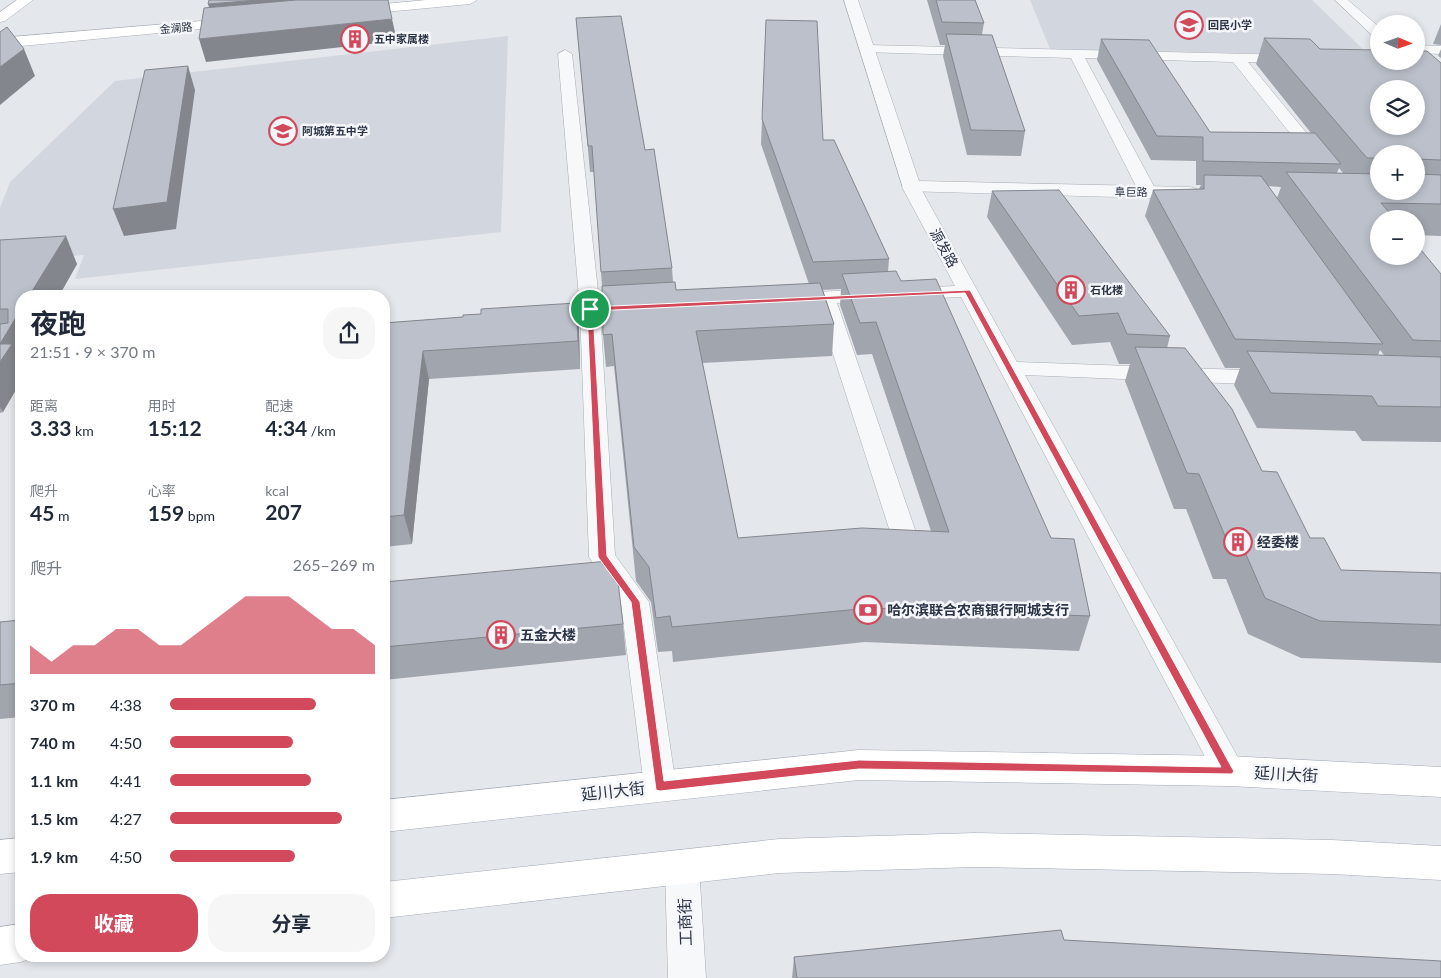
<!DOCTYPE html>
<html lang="zh">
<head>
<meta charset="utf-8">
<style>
	:root { --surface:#fff; --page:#f6f6f7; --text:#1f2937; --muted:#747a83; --accent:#d1495b }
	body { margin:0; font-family:Lato,"Noto Sans SC",sans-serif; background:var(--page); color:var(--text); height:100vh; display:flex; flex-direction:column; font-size:19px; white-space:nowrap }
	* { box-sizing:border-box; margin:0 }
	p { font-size:16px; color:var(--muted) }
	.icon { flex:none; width:28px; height:28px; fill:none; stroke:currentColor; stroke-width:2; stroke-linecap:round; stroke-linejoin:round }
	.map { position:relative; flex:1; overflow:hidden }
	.sheet { position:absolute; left:15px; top:290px; width:375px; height:672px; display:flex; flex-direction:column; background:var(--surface); border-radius:20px; box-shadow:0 2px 8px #0003 }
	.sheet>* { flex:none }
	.needle { width:32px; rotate:92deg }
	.tools { position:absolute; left:1370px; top:15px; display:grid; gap:10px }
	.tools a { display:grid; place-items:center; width:55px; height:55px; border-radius:50%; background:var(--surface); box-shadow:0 2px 8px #0003; font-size:25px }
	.pin { position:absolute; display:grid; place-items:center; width:42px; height:42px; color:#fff; margin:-21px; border:2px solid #fff; border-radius:50%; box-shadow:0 1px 5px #0007 }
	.round { display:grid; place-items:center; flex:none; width:52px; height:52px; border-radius:20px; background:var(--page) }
	.headline { display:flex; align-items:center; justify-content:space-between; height:85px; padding:0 15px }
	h1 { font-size:28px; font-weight:700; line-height:38px }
	.figures { display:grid; grid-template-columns:repeat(3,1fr); gap:8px; height:85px; padding:5px 15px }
	.figures div { display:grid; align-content:center }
	.figures b { font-size:21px; font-weight:700 }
	.figures small { font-size:14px; font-weight:400 }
	.figures p { font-size:14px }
	.chart { height:140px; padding:10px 15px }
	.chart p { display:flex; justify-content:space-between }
	.chart svg { width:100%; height:90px; margin-top:5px; fill:var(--accent); opacity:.7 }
	.button { display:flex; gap:10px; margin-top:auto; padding:10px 15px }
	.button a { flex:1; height:58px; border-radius:20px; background:var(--accent); color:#fff; font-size:20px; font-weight:700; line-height:58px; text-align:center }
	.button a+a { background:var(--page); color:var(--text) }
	ul { padding:0 15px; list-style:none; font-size:16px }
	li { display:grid; grid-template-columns:80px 60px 1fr; align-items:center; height:38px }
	li i { height:12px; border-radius:6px; background:var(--accent) }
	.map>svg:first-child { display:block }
	.built { fill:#d2d6de }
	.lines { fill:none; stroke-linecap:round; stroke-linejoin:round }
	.lane-casing { stroke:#a9aeb7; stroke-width:1 }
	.street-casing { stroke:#a9aeb7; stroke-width:1 }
	.secondary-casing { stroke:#a9aeb7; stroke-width:1 }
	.primary-casing { stroke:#a3abb8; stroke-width:1 }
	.lane { fill:#f7f8fa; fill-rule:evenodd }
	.street { fill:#f7f8fa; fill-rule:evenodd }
	.secondary { fill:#fff; fill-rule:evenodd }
	.primary { fill:#fff; fill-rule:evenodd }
	.wall { fill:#a1a5ae; fill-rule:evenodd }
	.shaded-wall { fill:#83868d }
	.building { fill:#bbc0ca; stroke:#83868d; fill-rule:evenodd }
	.route { fill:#d1495b; stroke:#fff; fill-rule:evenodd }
	.labels { text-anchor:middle; stroke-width:5; stroke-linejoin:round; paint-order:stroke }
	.far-poi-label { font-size:11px; font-weight:bold; fill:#2b3445; stroke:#f4f6f9; text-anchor:start }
	.far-street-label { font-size:11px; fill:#2b3445; stroke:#f4f6f9 }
	.street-label { font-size:14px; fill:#2b3445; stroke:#f4f6f9 }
	.poi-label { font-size:14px; font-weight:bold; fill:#2b3445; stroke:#f4f6f9; text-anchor:start }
	.near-street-label { font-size:16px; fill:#2b3445; stroke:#f4f6f9 }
</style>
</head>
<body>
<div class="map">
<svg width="1441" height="978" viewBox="0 0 1441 978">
	<rect width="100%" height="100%" fill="#e4e7ec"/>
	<!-- built -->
	<path class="built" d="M1030 0H1312L1370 56 1050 49Z
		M508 36 501 232 75 279 84 255 0 261V208L10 182 115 81Z"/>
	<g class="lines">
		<defs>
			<path id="lane" d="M1335 0H1348L1379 27V38L1374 37Z
				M867 45 1292 55 1299 59 1297 62H1248L1328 159 1326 163H1314L1233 62 1085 58 1157 192 1154 196 1148 197 1142 196 1139 192 1071 58 862 52 860 49Z
				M1416 45 1441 46V54L1416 53Z
				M565 50 572 54 600 309 615 555 649 602 676 786 672 796 660 800 648 796 644 786 621 604 589 557 580 309 558 54Z
				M911 182 917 183 920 187 1017 362 1271 371 1279 373 1282 378 1279 383 1271 385 1025 375 1240 761 1245 771 1240 781 1229 785 1218 781 961 297 837 303 920 544 916 550 907 553 898 550 894 544 817 304 790 305 783 303 780 299 783 295 790 293 955 286 902 187 905 183Z
				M682 850 694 855 699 866 706 978H668L665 866 670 855Z"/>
			<path id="street" d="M844 0H858L919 181 1190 187 1197 189 1200 193 1197 197 1190 199 904 191Z"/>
			<path id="secondary" d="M17 0H33L5 21 0 22V12Z
				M426 0H477L470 4 353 15 348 14 346 11 348 8 353 7Z
				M238 18 243 19 245 22 243 25 0 48V38Z"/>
			<path id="primary" d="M859 750 1229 756 1441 767V797L1229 786 859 780 384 832V800Z
				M975 833 1332 840 1441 846V880L1332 874 975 867 779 873 384 918V882L779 839Z
				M21 838V872L0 874V840Z
				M21 924V956L35 957 21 962 0 965V927Z"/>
		</defs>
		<!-- lane casing -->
		<use href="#lane" class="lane-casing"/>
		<!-- street casing -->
		<use href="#street" class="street-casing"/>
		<!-- secondary casing -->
		<use href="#secondary" class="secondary-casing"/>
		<!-- primary casing -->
		<use href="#primary" class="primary-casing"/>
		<!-- lane -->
		<use href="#lane" class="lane"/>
		<!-- street -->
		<use href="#street" class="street"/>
		<!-- secondary -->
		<use href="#secondary" class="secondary"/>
		<!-- primary -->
		<use href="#primary" class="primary"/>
	</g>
	<!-- wall -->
	<path class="wall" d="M927 0H975L984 23 982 34 1025 131 1021 156 967 155 943 56 945 45H940Z
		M576 18 645 150 672 268 673 282 676 290 809 284 761 144 762 119 823 140 889 259 888 272 901 281 1051 538 1090 616 1079 651 865 642 673 662 672 651 658 652 651 602 636 581 614 366 606 367 603 335 602 286 594 172H590ZM841 289 840 305 857 355 872 354 931 531 738 538 702 363 832 356 834 324 823 290Z
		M1441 24V45L1433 44Z
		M1264 38 1320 49 1441 63V236L1416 235V219H1379L1441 274V442L1362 441 1355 431 1257 428 1234 385 1240 368H1225L1145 216 1153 190 1199 189 1201 185H1196V161L1151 160 1097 60 1101 39 1210 132 1311 133 1256 64ZM1379 154H1416V191H1379ZM1339 168 1343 173H1337ZM1268 186 1281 187 1277 198ZM1380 350 1384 355H1378Z
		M1441 49V58L1438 56Z
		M992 191 1170 336 1167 348 1262 471 1310 538 1341 570 1441 573V663L1301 658 1248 634 1226 579H1213L1186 509H1174L1125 381 1130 364H1119L1110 342 1072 345 987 217Z
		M0 240 77 264 21 362V381L3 412 0 413Z
		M576 303 579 330 580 369 429 379 412 544 384 547V323L463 317 481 314Z
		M384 582 623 624 626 655 384 680Z
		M21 620V717L0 719V622Z
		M1064 940 1441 978H792L794 957Z"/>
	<!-- shaded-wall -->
	<path class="shaded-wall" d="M258 0H387L212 17 208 4Z
		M392 19 397 41 206 62 199 39Z
		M24 49 35 76 0 105V67Z
		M188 66 195 90 176 229 124 236 113 209Z
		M66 236 77 264 59 296H29Z
		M576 303 579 330 580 369 578 341Z
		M21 309V381L3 412 0 407V344Z
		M423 351 429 379 412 544 404 515Z"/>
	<!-- building -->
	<path class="building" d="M209 0H258L208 4Z
		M296 0H388L392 19 199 39 204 8Z
		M936 0H975L984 23 942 22Z
		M621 16 645 150 654 149 672 268 601 272 592 146H588L576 18Z
		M766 20 817 21 823 140H834L889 259 813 262 762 119Z
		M7 27 24 49 0 67V32Z
		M946 34 992 35 1025 131 971 130Z
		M1264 38 1310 39 1320 49 1379 50V61H1416V51H1427L1441 63V160L1416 159V154H1379V158H1367ZM1379 89H1416V126H1379Z
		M1101 39 1149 40 1210 132 1315 133 1341 164 1203 161V137L1157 136Z
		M188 66 167 202 113 209 145 70Z
		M1286 172 1379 174V191H1416V174L1441 175V204L1381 203 1395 219H1379V256H1416V244L1441 274V341L1413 340Z
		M1204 175 1261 176 1383 344 1235 339 1153 190 1204 189Z
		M1059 190 1170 336 1127 334 1118 313 1079 316 992 191Z
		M66 236 29 296H21V309L0 344V324L8 323V309H0V240Z
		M896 271 901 281 936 279 1051 538 1074 539 1090 616 870 608 672 627 670 616 656 618 649 567 634 547 612 334 603 335 602 286 675 282 676 290 820 283 834 324 696 331 738 538 862 528 949 532 876 322 860 323 842 274Z
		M576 303 578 341 423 351 404 515 384 517V323L463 317V315L481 314V309Z
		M0 344H12L0 362Z
		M1135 347 1185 348 1232 409 1262 471 1277 472 1310 538H1324L1341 570 1441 573V625L1320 621 1265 598 1241 543H1228L1199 474 1187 473Z
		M1247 351 1441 357V407L1378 406 1372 396 1271 393Z
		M608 561 617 573 623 624 384 647V582Z
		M21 620V683L0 685V622Z
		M1061 930 1064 940 1441 961V978H797L794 957Z"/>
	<!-- route -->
	<path class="route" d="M970 290 1232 768 1234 771 1232 774 859 769 660 791 656 790 631 602 598 557 587 309 590 307ZM965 293 1221 767 859 760 664 781 640 602 607 556 593 311Z"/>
	<!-- icons -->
	<defs>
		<symbol id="school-ring" viewBox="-11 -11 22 22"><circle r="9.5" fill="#f4f6f9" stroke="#d1495b" stroke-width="1.5"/><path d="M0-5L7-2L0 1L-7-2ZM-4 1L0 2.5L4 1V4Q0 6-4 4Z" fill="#d1495b"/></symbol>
		<symbol id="building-ring" viewBox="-11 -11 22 22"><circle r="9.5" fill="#f4f6f9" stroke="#d1495b" stroke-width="1.5"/><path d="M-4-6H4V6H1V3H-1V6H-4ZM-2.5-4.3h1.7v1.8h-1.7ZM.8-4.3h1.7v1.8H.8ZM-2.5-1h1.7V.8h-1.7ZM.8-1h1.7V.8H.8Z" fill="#d1495b"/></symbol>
		<symbol id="bank-ring" viewBox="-11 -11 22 22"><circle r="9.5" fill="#f4f6f9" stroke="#d1495b" stroke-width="1.5"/><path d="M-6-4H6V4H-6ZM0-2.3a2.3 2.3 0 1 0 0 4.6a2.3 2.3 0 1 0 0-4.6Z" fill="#d1495b"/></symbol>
	</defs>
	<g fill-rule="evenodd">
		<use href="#school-ring" x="1173" y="9" width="32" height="32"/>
		<use href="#building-ring" x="339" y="23" width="32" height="32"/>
		<use href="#school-ring" x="267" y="115" width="32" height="32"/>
		<use href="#building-ring" x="1055" y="274" width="32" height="32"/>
		<use href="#building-ring" x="1222" y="526" width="32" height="32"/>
		<use href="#bank-ring" x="852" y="594" width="32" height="32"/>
		<use href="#building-ring" x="485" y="619" width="32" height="32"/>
	</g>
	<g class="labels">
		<!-- far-poi labels -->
		<g class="far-poi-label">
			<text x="1208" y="29">回民小学</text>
			<text x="374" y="43">五中家属楼</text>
			<text x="302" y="135">阿城第五中学</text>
			<text x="1090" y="294">石化楼</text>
		</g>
		<!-- far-street labels -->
		<g class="far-street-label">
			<text transform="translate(176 28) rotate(-5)" y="4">金澜路</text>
			<text transform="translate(1131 192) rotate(1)" y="4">阜巨路</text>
		</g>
		<!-- street labels -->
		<g class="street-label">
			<text transform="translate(944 248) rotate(61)" y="5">源发路</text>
		</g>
		<!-- poi labels -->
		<g class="poi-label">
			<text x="1257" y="547">经委楼</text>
			<text x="887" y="615">哈尔滨联合农商银行阿城支行</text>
			<text x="520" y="640">五金大楼</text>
		</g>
		<!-- near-street labels -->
		<g class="near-street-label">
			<text transform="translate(1286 774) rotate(3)" y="6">延川大街</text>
			<text transform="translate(613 791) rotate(-6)" y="6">延川大街</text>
			<text transform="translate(685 922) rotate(-92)" y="6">工商街</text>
		</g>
	</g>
</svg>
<div class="tools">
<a><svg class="needle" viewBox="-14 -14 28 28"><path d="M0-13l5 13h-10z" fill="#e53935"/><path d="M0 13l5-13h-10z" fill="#747a83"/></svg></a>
<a><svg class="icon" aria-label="layers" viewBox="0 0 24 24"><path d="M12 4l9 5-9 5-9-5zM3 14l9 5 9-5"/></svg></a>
<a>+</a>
<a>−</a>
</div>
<div class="pin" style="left:590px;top:309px;background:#1e9e55"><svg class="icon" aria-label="arrive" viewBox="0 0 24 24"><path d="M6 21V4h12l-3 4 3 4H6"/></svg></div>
<section class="sheet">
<div class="headline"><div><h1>夜跑</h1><p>21:51 · 9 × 370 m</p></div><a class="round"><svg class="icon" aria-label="share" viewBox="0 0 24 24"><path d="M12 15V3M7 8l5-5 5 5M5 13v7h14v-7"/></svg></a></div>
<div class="figures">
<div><p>距离</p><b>3.33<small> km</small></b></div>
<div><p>用时</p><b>15:12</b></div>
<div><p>配速</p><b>4:34<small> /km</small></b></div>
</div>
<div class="figures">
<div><p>爬升</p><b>45<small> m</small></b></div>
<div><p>心率</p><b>159<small> bpm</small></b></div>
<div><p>kcal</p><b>207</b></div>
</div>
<div class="chart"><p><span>爬升</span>265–269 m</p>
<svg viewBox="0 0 160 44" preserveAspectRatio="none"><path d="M0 44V30L10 38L20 30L30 30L40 22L50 22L60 30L70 30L80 22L90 14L100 6L110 6L120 6L130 14L140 22L150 22L160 30V44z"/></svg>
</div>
<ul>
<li><b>370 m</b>4:38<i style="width:71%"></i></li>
<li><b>740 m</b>4:50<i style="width:60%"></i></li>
<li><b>1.1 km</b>4:41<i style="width:69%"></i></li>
<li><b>1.5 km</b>4:27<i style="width:84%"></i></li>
<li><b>1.9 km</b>4:50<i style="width:61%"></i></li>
</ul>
<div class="button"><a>收藏</a><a>分享</a></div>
</section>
</div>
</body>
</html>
